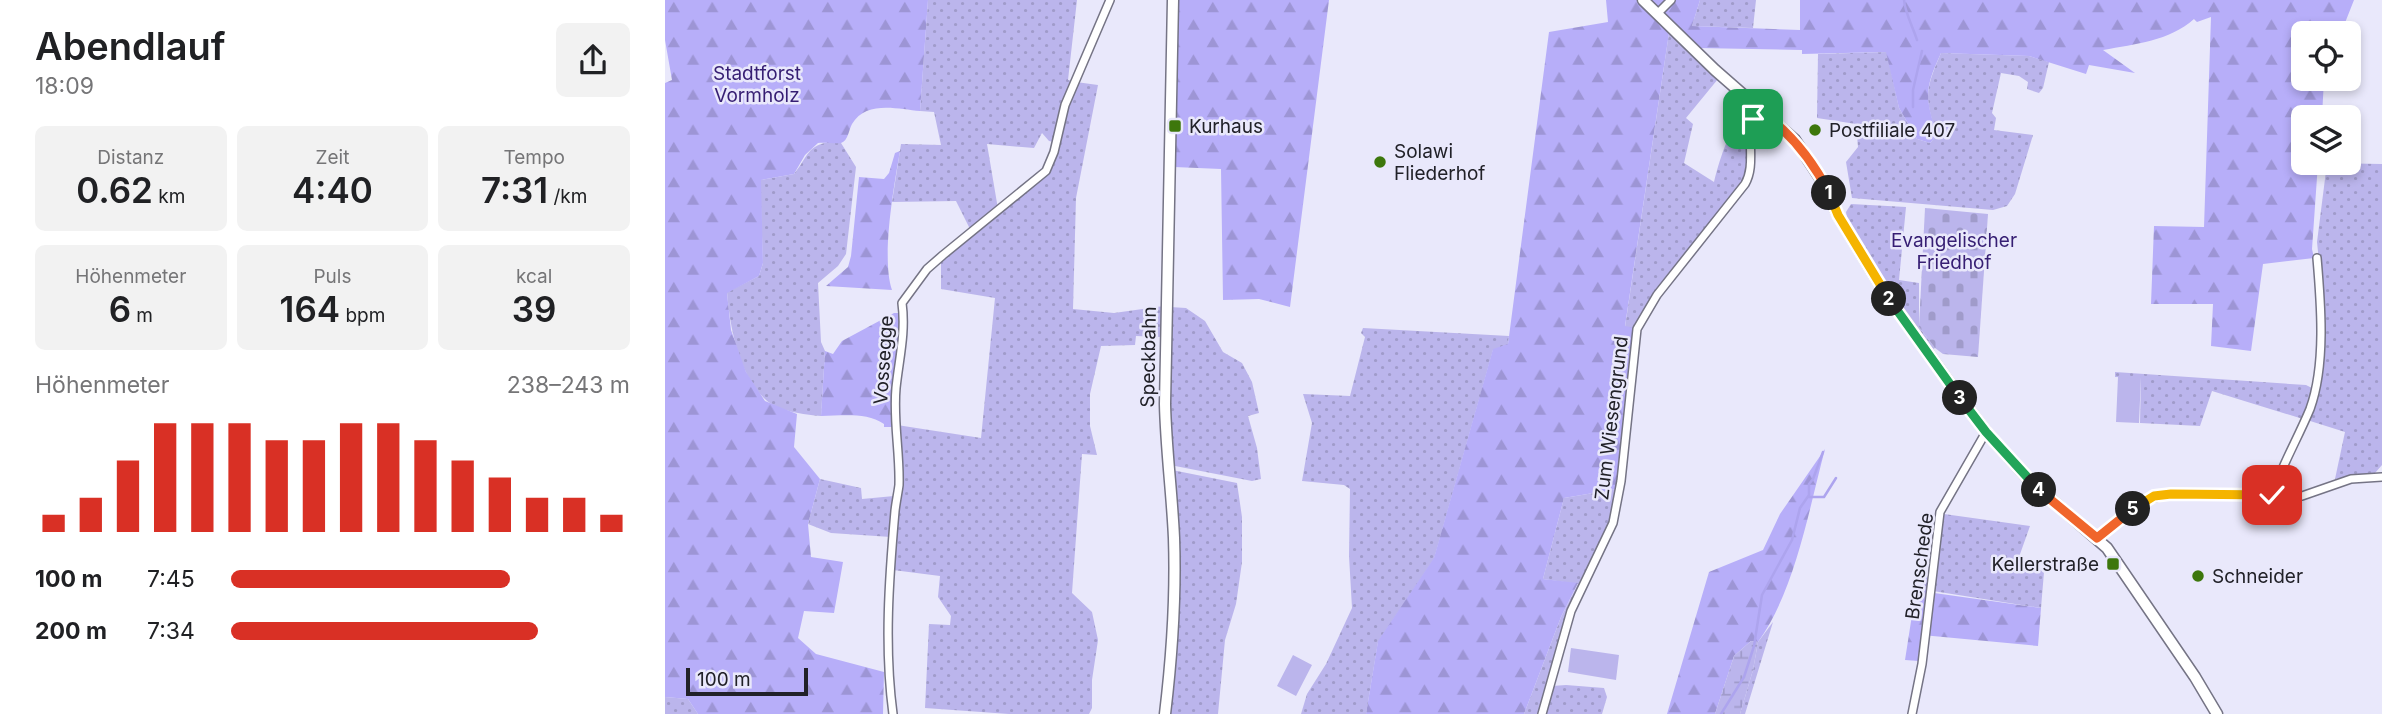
<!DOCTYPE html>
<html lang="de">
<head>
<meta charset="utf-8">
<style>
	:root { --surface:#fff; --page:#f2f2f2; --text:#202124; --muted:#757577; --accent:#d93025 }
	body { margin:0; font-family:Inter,sans-serif; background:var(--page); color:var(--text); height:100vh; display:flex; flex-direction:column; font-size:26px; white-space:nowrap }
	* { box-sizing:border-box; margin:0 }
	p { font-size:23px; color:var(--muted) }
	.icon { flex:none; width:38px; height:38px; fill:none; stroke:currentColor; stroke-width:2; stroke-linecap:round; stroke-linejoin:round }
	.map { position:relative; flex:1; overflow:hidden }
	.side { display:flex; flex-direction:column; background:var(--surface); width:665px }
	.side>* { flex:none }
	.buttons { position:absolute; left:1626px; top:21px; display:grid; gap:14px }
	.buttons a { display:grid; place-items:center; width:70px; height:70px; border-radius:10px; background:var(--surface); box-shadow:0 4px 10px #0003; font-size:35px }
	.scale { position:absolute; left:21px; bottom:18px; width:122px; box-sizing:border-box; padding-left:7px; border:4px solid #212128; border-top:0; font-size:19px; line-height:24px; white-space:nowrap; color:#212128; -webkit-text-stroke:5px #e9e8fb; paint-order:stroke }
	.pin { position:absolute; display:grid; place-items:center; width:60px; height:60px; color:#fff; margin:-30px; border-radius:14px; box-shadow:0 4px 10px #0006 }
	.km { position:absolute; width:35px; height:35px; margin:-18px; border-radius:50%; background:#222; color:#fff; font-size:19px; line-height:35px; text-align:center }
	.round { display:grid; place-items:center; flex:none; width:74px; height:74px; border-radius:10px; background:var(--page) }
	.overview { display:flex; align-items:center; justify-content:space-between; height:119px; padding:0 35px }
	h1 { font-size:38px; font-weight:600; line-height:52px }
	.stats { display:grid; grid-template-columns:repeat(3,1fr); gap:10px; height:119px; padding:7px 35px }
	.stats div { display:grid; align-content:center; border-radius:10px; background:var(--page); text-align:center }
	.stats b { font-size:35px; font-weight:600 }
	.stats small { font-size:19px; font-weight:400 }
	.stats p { font-size:19px }
	.chart { height:196px; padding:14px 35px }
	.chart p { display:flex; justify-content:space-between }
	.chart svg { width:100%; height:126px; margin-top:7px; stroke:var(--accent); stroke-width:6 }
	ul { padding:0 35px; list-style:none; font-size:23px }
	li { display:grid; grid-template-columns:112px 84px 1fr; align-items:center; height:52px }
	li i { height:18px; border-radius:9px; background:var(--accent) }
	main { display:flex; flex:1; min-height:0 }
	.map>svg:first-child { display:block }
	.green { fill:url(#green-dots) }
	.forest { fill:url(#forest-firs) }
	.wetland { fill:url(#wetland-marsh) }
	.cemetery { fill:url(#cemetery-stones) }
	.pitch { fill:#bbb5ec }
	.lines { fill:none; stroke-linecap:round; stroke-linejoin:round }
	.stream { stroke:#ada4ee; stroke-width:2.5 }
	.street-casing { stroke:#757485; stroke-width:10 }
	.secondary-casing { stroke:#757485; stroke-width:13 }
	.street { stroke:#fff; stroke-width:7 }
	.secondary { stroke:#fff; stroke-width:10 }
	.split-1-casing { stroke:#fff; stroke-width:14 }
	.split-2-casing { stroke:#fff; stroke-width:14 }
	.split-3-casing { stroke:#fff; stroke-width:14 }
	.split-4-casing { stroke:#fff; stroke-width:14 }
	.split-5-casing { stroke:#fff; stroke-width:14 }
	.split-6-casing { stroke:#fff; stroke-width:14 }
	.split-1 { stroke:#f0652b; stroke-width:9 }
	.split-2 { stroke:#f5b400; stroke-width:9 }
	.split-3 { stroke:#22a559; stroke-width:9 }
	.split-4 { stroke:#22a559; stroke-width:9 }
	.split-5 { stroke:#f0652b; stroke-width:9 }
	.split-6 { stroke:#f5b400; stroke-width:9 }
	.poi-dot { fill:#3d770c; stroke:#e9e8fb; stroke-width:2.5 }
	.labels { text-anchor:middle; stroke-width:5; stroke-linejoin:round; paint-order:stroke }
	.park-label { font-size:19px; fill:#361e73; stroke:#e9e8fb }
	.poi-label { font-size:19px; fill:#212128; stroke:#e9e8fb; text-anchor:start }
	.street-label { font-size:19px; fill:#212128; stroke:#e9e8fb }
</style>
</head>
<body>
<main>
<section class="side">
<div class="overview"><div><h1>Abendlauf</h1><p>18:09</p></div><a class="round"><svg class="icon" aria-label="share" viewBox="0 0 24 24"><path d="M12 15V3M7 8l5-5 5 5M5 13v7h14v-7"/></svg></a></div>
<div class="stats">
<div><p>Distanz</p><b>0.62<small> km</small></b></div>
<div><p>Zeit</p><b>4:40</b></div>
<div><p>Tempo</p><b>7:31<small> /km</small></b></div>
</div>
<div class="stats">
<div><p>Höhenmeter</p><b>6<small> m</small></b></div>
<div><p>Puls</p><b>164<small> bpm</small></b></div>
<div><p>kcal</p><b>39</b></div>
</div>
<div class="chart"><p><span>Höhenmeter</span>238–243 m</p>
<svg viewBox="0 0 160 44" preserveAspectRatio="none"><path d="M5 44V38M15 44V32M25 44V19M35 44V6M45 44V6M55 44V6M65 44V12M75 44V12M85 44V6M95 44V6M105 44V12M115 44V19M125 44V25M135 44V32M145 44V32M155 44V38"/></svg>
</div>
<ul>
<li><b>100 m</b>7:45<i style="width:70%"></i></li>
<li><b>200 m</b>7:34<i style="width:77%"></i></li>
</ul>
</section>
<div class="map">
<svg width="1717" height="714" viewBox="0 0 1717 714">
	<defs>
		<pattern id="green-dots" width="8" height="8" patternUnits="userSpaceOnUse" patternTransform="scale(1.75)"><rect width="8" height="8" fill="#bbb5ec"/><path d="M2 2h.1M6 6h.1" fill="none" stroke="#a09bca" stroke-width="1.8" stroke-linecap="round"/></pattern>
		<pattern id="forest-firs" width="22" height="20" patternUnits="userSpaceOnUse" patternTransform="scale(1.75)"><rect width="22" height="20" fill="#b7aef9"/><path d="M5 1l3.5 6h-7zM16 11l3.5 6h-7z" fill="#9d95d5"/></pattern>
		<pattern id="wetland-marsh" width="20" height="14" patternUnits="userSpaceOnUse" patternTransform="scale(1.75)"><rect width="20" height="14" fill="#bbb5ec"/><path d="M1 5h8M5 5V1M11 12h8M15 12V8" fill="none" stroke="#a09bca"/></pattern>
		<pattern id="cemetery-stones" width="16" height="16" patternUnits="userSpaceOnUse" patternTransform="scale(1.75)"><rect width="16" height="16" fill="#bbb5ec"/><path d="M2 7V4a2 2 0 0 1 4 0v3zM10 15v-3a2 2 0 0 1 4 0v3z" fill="#a09bca"/></pattern>
	</defs>
	<rect width="100%" height="100%" fill="#e9e8fb"/>
	<!-- green -->
	<path class="green" d="M263 0H412L403 80 408 81 389 142 384 141 377 133 369 148 322 144 333 209 305 229 291 201 227 202 236 144 276 145 269 112 255 111Z
		M1035 0H1091L1088 28 1027 26Z
		M1004 33 1009 34 1053 79 1021 118 1028 124 1019 163 1049 182C1057 151 1064 131 1083 105L1087 108 1084 130 1082 177 971 328 960 327Z
		M1222 52 1234 108 1252 139 1265 143 1272 135C1259 97 1260 90 1276 53L1364 56 1384 62 1378 88 1374 93 1362 89 1363 82 1354 76 1336 73 1327 113 1331 118 1329 130 1368 135 1350 194 1342 206 1328 210 1187 198 1181 162 1193 147 1191 124 1152 118 1153 54Z
		M411 82 433 85 411 198 408 309 449 313 499 306 497 337 471 336 470 345 436 346 425 394V426L432 455 417 454 407 593 427 612 433 640 427 680V708L424 714H344L260 708 264 624 285 625 286 616 273 597 275 576 228 570 233 508 232 425 316 438 330 298 276 289V260L381 175 387 168Z
		M167 142 176 143 191 167 181 254 173 266 153 283 156 342 160 351 156 416C140 415 112 411 100 399 73 373 65 327 62 292L94 276 98 263 95 180 129 174C143 157 142 144 167 142Z
		M1662 163 1717 164V465L1710 473 1670 479 1680 432 1642 420 1647 408 1658 301 1652 242Z
		M1186 204 1241 207 1234 280 1254 283V327L1270 348 1265 351 1183 223 1181 212Z
		M505 307 521 308 540 321 558 352 577 363 587 382 594 413 583 416 592 448 596 479 587 481 505 465 503 430Z
		M698 328 844 336 843 345 828 350 769 559 713 642 701 714H636L642 694 661 664 687 608 684 556 685 489 679 485 637 481 647 423 638 394 685 396 700 337 696 333Z
		M1450 372 1641 385 1647 388 1648 393 1638 419 1547 391 1535 426 1475 423 1476 378 1450 377Z
		M507 470 572 483 577 517V562L571 604 560 640 553 714H504Z
		M155 479 196 488 197 499 229 496 226 537 166 533 143 524Z
		M952 489 945 523 914 583 901 619 875 714H859L896 617 913 584 878 579 899 498Z
		M1279 514 1365 526 1354 557 1379 572 1376 608 1268 591Z
		M1108 622 1080 714H1075L1088 670 1093 642Z
		M901 685 939 688 942 697 937 714H879L887 686Z
		M0 697 23 699 33 714H0Z"/>
	<!-- forest -->
	<path class="forest" d="M0 0H263L255 111C233 109 201 100 187 124 184 129 183 141 176 143 170 144 160 142 153 143L140 155 129 174 96 180 98 263 94 276 62 293 66 330 81 372 100 401 132 414 129 447 155 479 143 524 146 557 178 562 169 613 139 611 133 638 151 654 219 672 218 714H33L23 699 0 697V83L7 80 0 40Z
		M512 0H664L625 307 594 299 558 300 556 169 509 167Z
		M941 0H1035L1027 26 1135 30V0H1689L1676 33H1638V79H1659L1657 117H1638V163H1653L1647 249 1649 258 1598 264 1586 351 1546 346 1548 304H1486L1489 226 1539 227 1546 17 1532 22 1529 19C1504 41 1471 44 1438 50L1470 73 1424 65 1421 74 1364 56 1276 53C1259 90 1260 97 1272 135L1265 143 1252 139 1234 108 1221 52 1137 54V50L1033 48 1023 38 1004 33 960 326 971 328 959 408 952 489 899 498 878 579 913 583 896 617 859 714H701L713 641 769 558 828 349 843 344 884 32 943 22Z
		M235 151C229 186 216 258 227 290L161 286 183 267 186 256 194 177 219 179 224 173 230 153Z
		M229 313H233L237 318 228 427H219V424C201 412 177 416 156 416L160 351 168 354 177 341Z
		M1160 449C1144 509 1130 591 1093 642L1086 641 1069 656 1050 714H1002L1044 572 1098 550 1115 514Z
		M1254 570 1262 574V592L1376 608 1373 646 1257 635 1254 661 1240 660Z"/>
	<!-- wetland -->
	<path class="wetland" d="M1086 641 1093 642 1088 670 1075 714H1050L1069 656Z"/>
	<!-- cemetery -->
	<path class="cemetery" d="M1260 208 1323 214 1313 357 1278 354 1270 348 1254 327Z"/>
	<!-- pitch -->
	<path class="pitch" d="M1453 377H1476L1474 423 1451 422Z
		M906 648 954 655 951 680 903 672Z
		M628 655 647 665 631 696 612 686Z"/>
	<g class="lines">
		<!-- stream -->
		<path class="stream" d="M1239 0C1240 13 1248 27 1252 40
			M1248 107V90L1257 51
			M1143 497H1159L1171 478
			M1056 714 1079 677 1089 646 1097 595 1127 540 1135 508 1144 495V484L1148 479 1158 452"/>
		<defs>
			<path id="street" d="M993 13 1006 0
				M1607 495C1617 465 1633 438 1645 409 1661 365 1656 304 1652 258
				M1432 538C1455 519 1475 498 1506 494L1637 496 1686 479 1717 477
				M228 714C219 647 224 579 230 511 231 502 233 493 234 485 235 452 228 421 231 388 234 359 241 333 237 303L262 269 278 255 381 171 389 152 400 105 445 0
				M877 714 906 611 948 523 956 481 972 329 992 295 1080 184C1093 161 1077 134 1094 110
				M1247 714 1257 664 1275 512 1321 432"/>
			<path id="secondary" d="M978 0 1050 70 1130 140 1159 184 1173 215 1220 293 1291 392 1321 432 1366 482 1442 548 1530 677 1552 714
				M500 714C507 656 511 596 509 538 507 493 501 449 500 404L508 0"/>
		</defs>
		<!-- street casing -->
		<use href="#street" class="street-casing"/>
		<!-- secondary casing -->
		<use href="#secondary" class="secondary-casing"/>
		<!-- street -->
		<use href="#street" class="street"/>
		<!-- secondary -->
		<use href="#secondary" class="secondary"/>
	</g>
	<g class="lines">
		<defs>
			<path id="split-1" d="M1088 119 1094 110C1125 132 1147 159 1164 193"/>
			<path id="split-2" d="M1164 193 1173 215 1224 299"/>
			<path id="split-3" d="M1224 299 1295 398"/>
			<path id="split-4" d="M1295 398 1321 432 1374 490"/>
			<path id="split-5" d="M1374 490 1432 538 1468 509"/>
			<path id="split-6" d="M1468 509 1489 496 1506 494 1607 495"/>
		</defs>
		<!-- split-1 casing -->
		<use href="#split-1" class="split-1-casing"/>
		<!-- split-2 casing -->
		<use href="#split-2" class="split-2-casing"/>
		<!-- split-3 casing -->
		<use href="#split-3" class="split-3-casing"/>
		<!-- split-4 casing -->
		<use href="#split-4" class="split-4-casing"/>
		<!-- split-5 casing -->
		<use href="#split-5" class="split-5-casing"/>
		<!-- split-6 casing -->
		<use href="#split-6" class="split-6-casing"/>
		<!-- split-1 -->
		<use href="#split-1" class="split-1"/>
		<!-- split-2 -->
		<use href="#split-2" class="split-2"/>
		<!-- split-3 -->
		<use href="#split-3" class="split-3"/>
		<!-- split-4 -->
		<use href="#split-4" class="split-4"/>
		<!-- split-5 -->
		<use href="#split-5" class="split-5"/>
		<!-- split-6 -->
		<use href="#split-6" class="split-6"/>
	</g>
	<!-- markers -->
	<g class="poi-dot">
		<rect x="503" y="119" width="14" height="14" rx="3.5"/>
		<circle cx="1150" cy="130" r="7"/>
		<circle cx="715" cy="162" r="7"/>
		<rect x="1441" y="557" width="14" height="14" rx="3.5"/>
		<circle cx="1533" cy="576" r="7"/>
	</g>
	<g class="labels">
		<!-- park labels -->
		<g class="park-label">
			<text x="92" y="80">Stadtforst<tspan x="92" dy="22">Vormholz</tspan></text>
			<text x="1289" y="247">Evangelischer<tspan x="1289" dy="22">Friedhof</tspan></text>
		</g>
		<!-- poi labels -->
		<g class="poi-label">
			<text x="524" y="133">Kurhaus</text>
			<text x="1164" y="137">Postfiliale 407</text>
			<text x="729" y="158">Solawi<tspan x="729" dy="22">Fliederhof</tspan></text>
			<text x="1434" y="571" text-anchor="end">Kellerstraße</text>
			<text x="1547" y="583">Schneider</text>
		</g>
		<!-- street labels -->
		<g class="street-label">
			<text transform="translate(483 357) rotate(-89)" y="7">Speckbahn</text>
			<text transform="translate(218 360) rotate(-86)" y="7">Vossegge</text>
			<text transform="translate(946 418) rotate(-83)" y="7">Zum Wiesengrund</text>
			<text transform="translate(1254 566) rotate(-82)" y="7">Brenschede</text>
		</g>
	</g>
</svg>
<div class="buttons">
<a><svg class="icon" aria-label="locate" viewBox="0 0 24 24"><circle cx="12" cy="12" r="6"/><path d="M12 2v4M12 18v4M2 12h4M18 12h4"/></svg></a>
<a><svg class="icon" aria-label="layers" viewBox="0 0 24 24"><path d="M12 4l9 5-9 5-9-5zM3 14l9 5 9-5"/></svg></a>
</div>
<div class="scale">100 m</div>
<div class="pin" style="left:1088px;top:119px;background:#1e9e55"><svg class="icon" aria-label="arrive" viewBox="0 0 24 24"><path d="M6 21V4h12l-3 4 3 4H6"/></svg></div>
<div class="pin" style="left:1607px;top:495px;background:#d93025"><svg class="icon" aria-label="check" viewBox="0 0 24 24"><path d="M5 12l5 5 9-10"/></svg></div>
<b class="km" style="left:1164px;top:193px">1</b>
<b class="km" style="left:1224px;top:299px">2</b>
<b class="km" style="left:1295px;top:398px">3</b>
<b class="km" style="left:1374px;top:490px">4</b>
<b class="km" style="left:1468px;top:509px">5</b>
</div>
</main>
</body>
</html>
